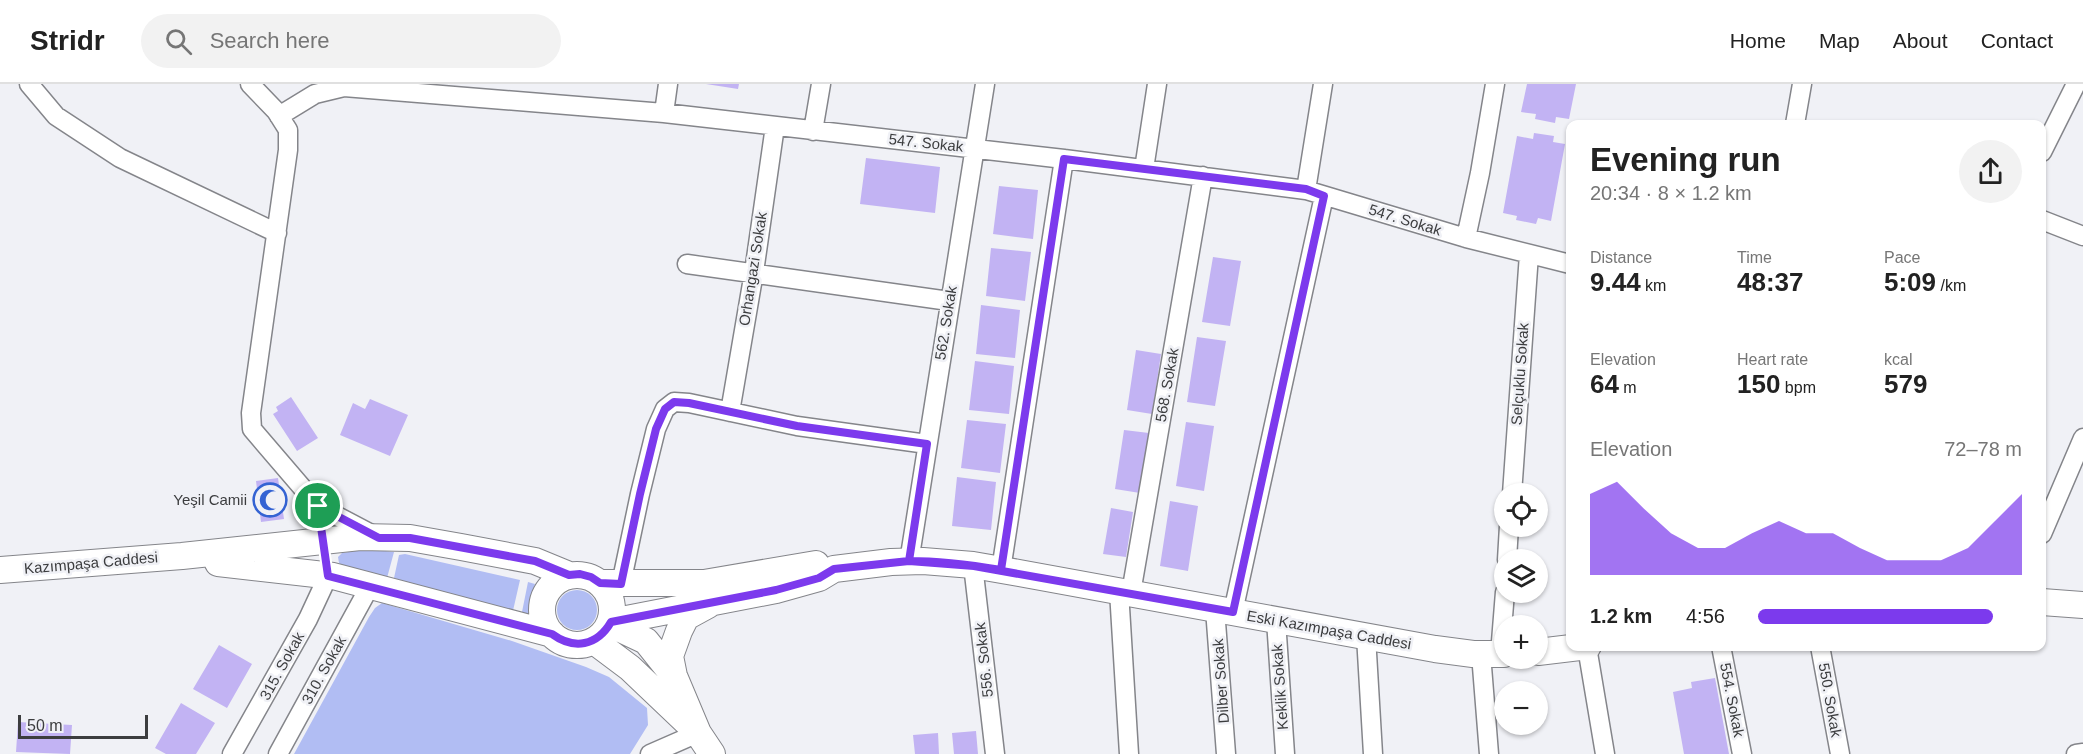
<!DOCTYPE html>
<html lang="en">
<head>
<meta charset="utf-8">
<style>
	:root { --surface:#fff; --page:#f2f2f2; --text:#222; --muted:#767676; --line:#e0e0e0; --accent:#7c3aed }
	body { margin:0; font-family:Helvetica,sans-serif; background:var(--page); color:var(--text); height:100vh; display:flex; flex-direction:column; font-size:22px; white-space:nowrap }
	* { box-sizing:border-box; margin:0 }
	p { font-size:20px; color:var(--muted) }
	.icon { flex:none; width:33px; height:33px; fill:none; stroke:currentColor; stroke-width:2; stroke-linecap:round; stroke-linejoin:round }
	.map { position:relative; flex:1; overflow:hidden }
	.sheet { position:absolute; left:1566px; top:36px; width:480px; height:531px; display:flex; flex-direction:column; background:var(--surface); border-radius:12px; box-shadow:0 2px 4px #0004 }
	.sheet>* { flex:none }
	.fabs { position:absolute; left:1494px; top:399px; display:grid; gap:12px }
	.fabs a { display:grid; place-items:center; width:54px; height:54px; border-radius:50%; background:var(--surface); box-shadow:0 2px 4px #0004; font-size:30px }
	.scale { position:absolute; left:18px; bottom:15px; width:130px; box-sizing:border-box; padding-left:6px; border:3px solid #3c3d3f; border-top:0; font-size:16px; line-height:21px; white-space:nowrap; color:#3c3d3f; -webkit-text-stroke:4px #f0f1f6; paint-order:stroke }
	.pin { position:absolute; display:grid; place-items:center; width:51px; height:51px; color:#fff; margin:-26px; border:3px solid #fff; border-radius:50%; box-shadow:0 2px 6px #0007 }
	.round { display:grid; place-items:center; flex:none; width:63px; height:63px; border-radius:32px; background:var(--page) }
	.overview { display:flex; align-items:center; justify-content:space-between; height:102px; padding:0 24px }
	h1 { font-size:33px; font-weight:700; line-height:45px }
	.figures { display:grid; grid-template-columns:repeat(3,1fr); gap:9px; height:102px; padding:6px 24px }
	.figures div { display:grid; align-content:center }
	.figures b { font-size:26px; font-weight:700 }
	.figures small { font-size:16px; font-weight:400 }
	.figures p { font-size:16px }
	.chart { height:168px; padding:12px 24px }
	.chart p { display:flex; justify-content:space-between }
	.chart svg { width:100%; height:108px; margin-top:6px; fill:var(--accent); opacity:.7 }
	ul { padding:0 24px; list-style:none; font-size:20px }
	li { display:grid; grid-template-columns:96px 72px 1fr; align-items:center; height:45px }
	li i { height:15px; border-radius:8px; background:var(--accent) }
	header { display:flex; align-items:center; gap:36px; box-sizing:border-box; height:84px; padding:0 30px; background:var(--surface); border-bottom:2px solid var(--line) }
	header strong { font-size:28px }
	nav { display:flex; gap:33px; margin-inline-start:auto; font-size:21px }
	.search { width:420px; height:54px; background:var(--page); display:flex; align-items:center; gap:15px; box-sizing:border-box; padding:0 21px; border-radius:33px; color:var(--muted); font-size:22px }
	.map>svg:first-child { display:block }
	.green { fill:#b1bdf3 }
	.building { fill:#c2b3f3 }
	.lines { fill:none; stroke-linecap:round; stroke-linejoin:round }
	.street-casing { stroke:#84858a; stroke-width:21 }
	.secondary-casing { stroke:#84858a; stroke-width:28 }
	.street { stroke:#fff; stroke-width:18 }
	.secondary { stroke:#fff; stroke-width:26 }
	.route-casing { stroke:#fff; stroke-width:12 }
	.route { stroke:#7c3aed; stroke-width:8 }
	.labels { text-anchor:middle; stroke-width:5; stroke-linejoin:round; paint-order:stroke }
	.street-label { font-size:15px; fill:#3c3d3f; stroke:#f0f1f6 }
	.poi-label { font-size:15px; fill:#3c3d3f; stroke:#f0f1f6; text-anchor:end }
</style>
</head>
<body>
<header>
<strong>Stridr</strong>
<div class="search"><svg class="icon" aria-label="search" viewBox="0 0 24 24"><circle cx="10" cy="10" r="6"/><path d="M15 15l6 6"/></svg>Search here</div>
<nav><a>Home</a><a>Map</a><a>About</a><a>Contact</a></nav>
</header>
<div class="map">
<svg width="2083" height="670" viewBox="0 0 2083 670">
	<rect width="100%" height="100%" fill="#f0f1f6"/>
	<!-- green -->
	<path class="green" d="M368 465 394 468 387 494 344 483 339 479 338 473 342 469Z
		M405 470 520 496 512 531 394 494 399 471Z
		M528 498 535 500 531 513 530 536 521 533Z
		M557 526a20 20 0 1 1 40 0a20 20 0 1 1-40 0Z
		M382 519 512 557 586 583 609 593 647 624 648 641 630 670H294L369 533 375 524Z"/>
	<!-- building -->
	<path class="building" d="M706 0H739L738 5Z
		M1527 0H1576L1569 35 1556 33 1555 39 1535 35 1536 30 1521 28Z
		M1534 49 1554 52 1553 58 1565 60 1551 137 1538 134 1536 140 1516 136 1517 132 1503 129 1517 52 1533 55Z
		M866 74 940 83 935 129 860 120Z
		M999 102 1038 106 1033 155 993 150Z
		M991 164 1031 168 1025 217 986 212Z
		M1213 173 1241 177 1230 242 1202 238Z
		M981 221 1020 226 1015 274 976 270Z
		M1197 253 1226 257 1215 322 1187 318Z
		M1136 266 1161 270 1152 330 1127 326Z
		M975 277 1014 282 1009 330 969 326Z
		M291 313 318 354 297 367 273 330 278 327 276 323Z
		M370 315 408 331 390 372 340 351 353 319 365 325Z
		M967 336 1006 340 1000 389 961 384Z
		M1186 338 1214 342 1204 407 1176 402Z
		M1124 346 1149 349 1140 409 1115 405Z
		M957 393 996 398 991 446 952 442Z
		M278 394 284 435 261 438 256 397Z
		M1170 417 1198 422 1188 487 1160 482Z
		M1111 424 1133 428 1126 473 1103 470Z
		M219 561 252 580 227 624 193 605Z
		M1715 594 1729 670H1684L1673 608 1692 604 1691 598Z
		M181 619 215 639 196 670H166L155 664Z
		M18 638 72 641 70 670 16 668Z
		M976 647 978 670H954L952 649Z
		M938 649 939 670H915L913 651Z"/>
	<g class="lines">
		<defs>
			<path id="street" d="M29 0 56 32 120 74 277 149
				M250 0 276 27 288 46V66L251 329 252 345 318 422
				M664 29 668 0
				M279 32 315 10 344 3 664 29 1064 75 1306 106 1466 154 1570 180
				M1795 40 1802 0
				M813 47 821 0
				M2042 68 2076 0
				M1144 85 1157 0
				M1306 106 1323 0
				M2042 136 2083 152
				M1466 154 1480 89 1495 0
				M687 180 949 217
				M730 328 754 188 775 42
				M1512 410 1529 170
				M2042 450 2083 354
				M324 457 318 422 377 453
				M1507 476 1509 442
				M909 478 985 0
				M973 481 995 670
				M1001 486 1064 75
				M621 500 640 410 656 345 665 325 674 318 689 319 797 342 927 360
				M1119 507 1129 670
				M1131 509 1203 92
				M1215 525 1226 670
				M1233 528 1324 112
				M1276 536 1285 670
				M1366 552 1373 670
				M1721 562 1742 670
				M1820 562 1840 670
				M1587 563 1605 670
				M1481 570 1489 670
				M1500 570 1505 508
				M232 670 308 535 328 492
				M278 670 370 502
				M650 670 698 649
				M2076 670 2083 669"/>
			<path id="secondary" d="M218 479 333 492 552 550
				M0 486 182 472 360 453 410 454 461 463 535 477 569 491
				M542 526a35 35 0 1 1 70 0a35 35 0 1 1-70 0Z
				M600 499H704L816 480
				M2042 518 2083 521
				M708 521 686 533 679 547 670 572 674 592 698 649 712 670
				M611 538 776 506 819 494 834 485 891 478 923 477 973 481 1019 489 1435 565 1473 570H1504
				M610 540 646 557 674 592
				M594 557 630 584 691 642
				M1538 568 1588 562"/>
		</defs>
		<!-- street casing -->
		<use href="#street" class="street-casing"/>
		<!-- secondary casing -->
		<use href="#secondary" class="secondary-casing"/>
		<!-- street -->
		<use href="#street" class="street"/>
		<!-- secondary -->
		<use href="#secondary" class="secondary"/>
	</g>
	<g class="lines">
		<defs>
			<path id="route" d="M318 422 328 492 552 550C574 566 597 562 611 538L776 506 819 494 834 485 909 477 974 482 1233 528 1324 112 1306 105 1064 75 1001 486C971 481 940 477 909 477L927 360 797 342 689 319 674 318 665 325 656 345 640 410 621 500 600 499 591 493 580 490 569 491 535 477 410 454H379L318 422"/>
		</defs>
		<!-- route casing -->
		<use href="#route" class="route-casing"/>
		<!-- route -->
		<use href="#route" class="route"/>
	</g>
	<!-- icons -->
	<defs>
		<symbol id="mosque-ring" viewBox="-11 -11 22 22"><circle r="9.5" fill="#f0f1f6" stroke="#3463d3" stroke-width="1.5"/><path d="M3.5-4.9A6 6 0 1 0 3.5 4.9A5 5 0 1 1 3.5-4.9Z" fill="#3463d3"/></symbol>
	</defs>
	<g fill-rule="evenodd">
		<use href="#mosque-ring" x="251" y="397" width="38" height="38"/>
	</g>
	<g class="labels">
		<!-- street labels -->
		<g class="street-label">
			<text transform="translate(926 59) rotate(6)" y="5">547. Sokak</text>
			<text transform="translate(1405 136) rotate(17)" y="5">547. Sokak</text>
			<text transform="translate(753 185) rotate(-81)" y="5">Orhangazi Sokak</text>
			<text transform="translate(946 239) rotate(-81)" y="5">562. Sokak</text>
			<text transform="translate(1520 290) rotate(-86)" y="5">Selçuklu Sokak</text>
			<text transform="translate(1167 301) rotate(-80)" y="5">568. Sokak</text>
			<text transform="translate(91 479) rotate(-5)" y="5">Kazımpaşa Caddesi</text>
			<text transform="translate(1329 546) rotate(10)" y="5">Eski Kazımpaşa Caddesi</text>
			<text transform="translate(984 576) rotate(-96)" y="5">556. Sokak</text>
			<text transform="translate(282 582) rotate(-61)" y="5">315. Sokak</text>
			<text transform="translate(324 586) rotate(-61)" y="5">310. Sokak</text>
			<text transform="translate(1221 597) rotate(-94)" y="5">Dilber Sokak</text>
			<text transform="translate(1280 603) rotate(-94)" y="5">Keklik Sokak</text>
			<text transform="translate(1732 616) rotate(79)" y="5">554. Sokak</text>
			<text transform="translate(1830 616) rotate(80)" y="5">550. Sokak</text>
		</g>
		<!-- poi labels -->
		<g class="poi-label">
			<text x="247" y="421">Yeşil Camii</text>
		</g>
	</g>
</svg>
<div class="fabs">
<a><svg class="icon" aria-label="locate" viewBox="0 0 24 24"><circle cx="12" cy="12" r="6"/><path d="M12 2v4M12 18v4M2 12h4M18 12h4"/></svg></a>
<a><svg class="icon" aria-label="layers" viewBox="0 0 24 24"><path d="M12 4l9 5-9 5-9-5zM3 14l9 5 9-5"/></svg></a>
<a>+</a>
<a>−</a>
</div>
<div class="scale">50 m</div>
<div class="pin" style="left:318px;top:422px;background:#1e9e55"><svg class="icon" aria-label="arrive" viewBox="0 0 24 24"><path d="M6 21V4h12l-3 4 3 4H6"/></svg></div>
<section class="sheet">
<div class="overview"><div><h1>Evening run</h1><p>20:34 · 8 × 1.2 km</p></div><a class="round"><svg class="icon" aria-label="share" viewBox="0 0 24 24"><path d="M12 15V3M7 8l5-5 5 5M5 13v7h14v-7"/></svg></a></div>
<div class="figures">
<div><p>Distance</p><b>9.44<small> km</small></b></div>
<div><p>Time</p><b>48:37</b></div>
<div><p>Pace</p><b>5:09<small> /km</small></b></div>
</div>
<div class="figures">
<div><p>Elevation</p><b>64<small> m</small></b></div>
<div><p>Heart rate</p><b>150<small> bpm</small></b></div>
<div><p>kcal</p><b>579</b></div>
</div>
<div class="chart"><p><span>Elevation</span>72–78 m</p>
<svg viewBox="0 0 160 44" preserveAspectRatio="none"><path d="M0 44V11L10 6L20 17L30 27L40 33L50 33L60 27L70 22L80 27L90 27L100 33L110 38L120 38L130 38L140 33L150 22L160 11V44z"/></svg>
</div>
<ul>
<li><b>1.2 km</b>4:56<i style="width:89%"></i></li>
</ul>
</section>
</div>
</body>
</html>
